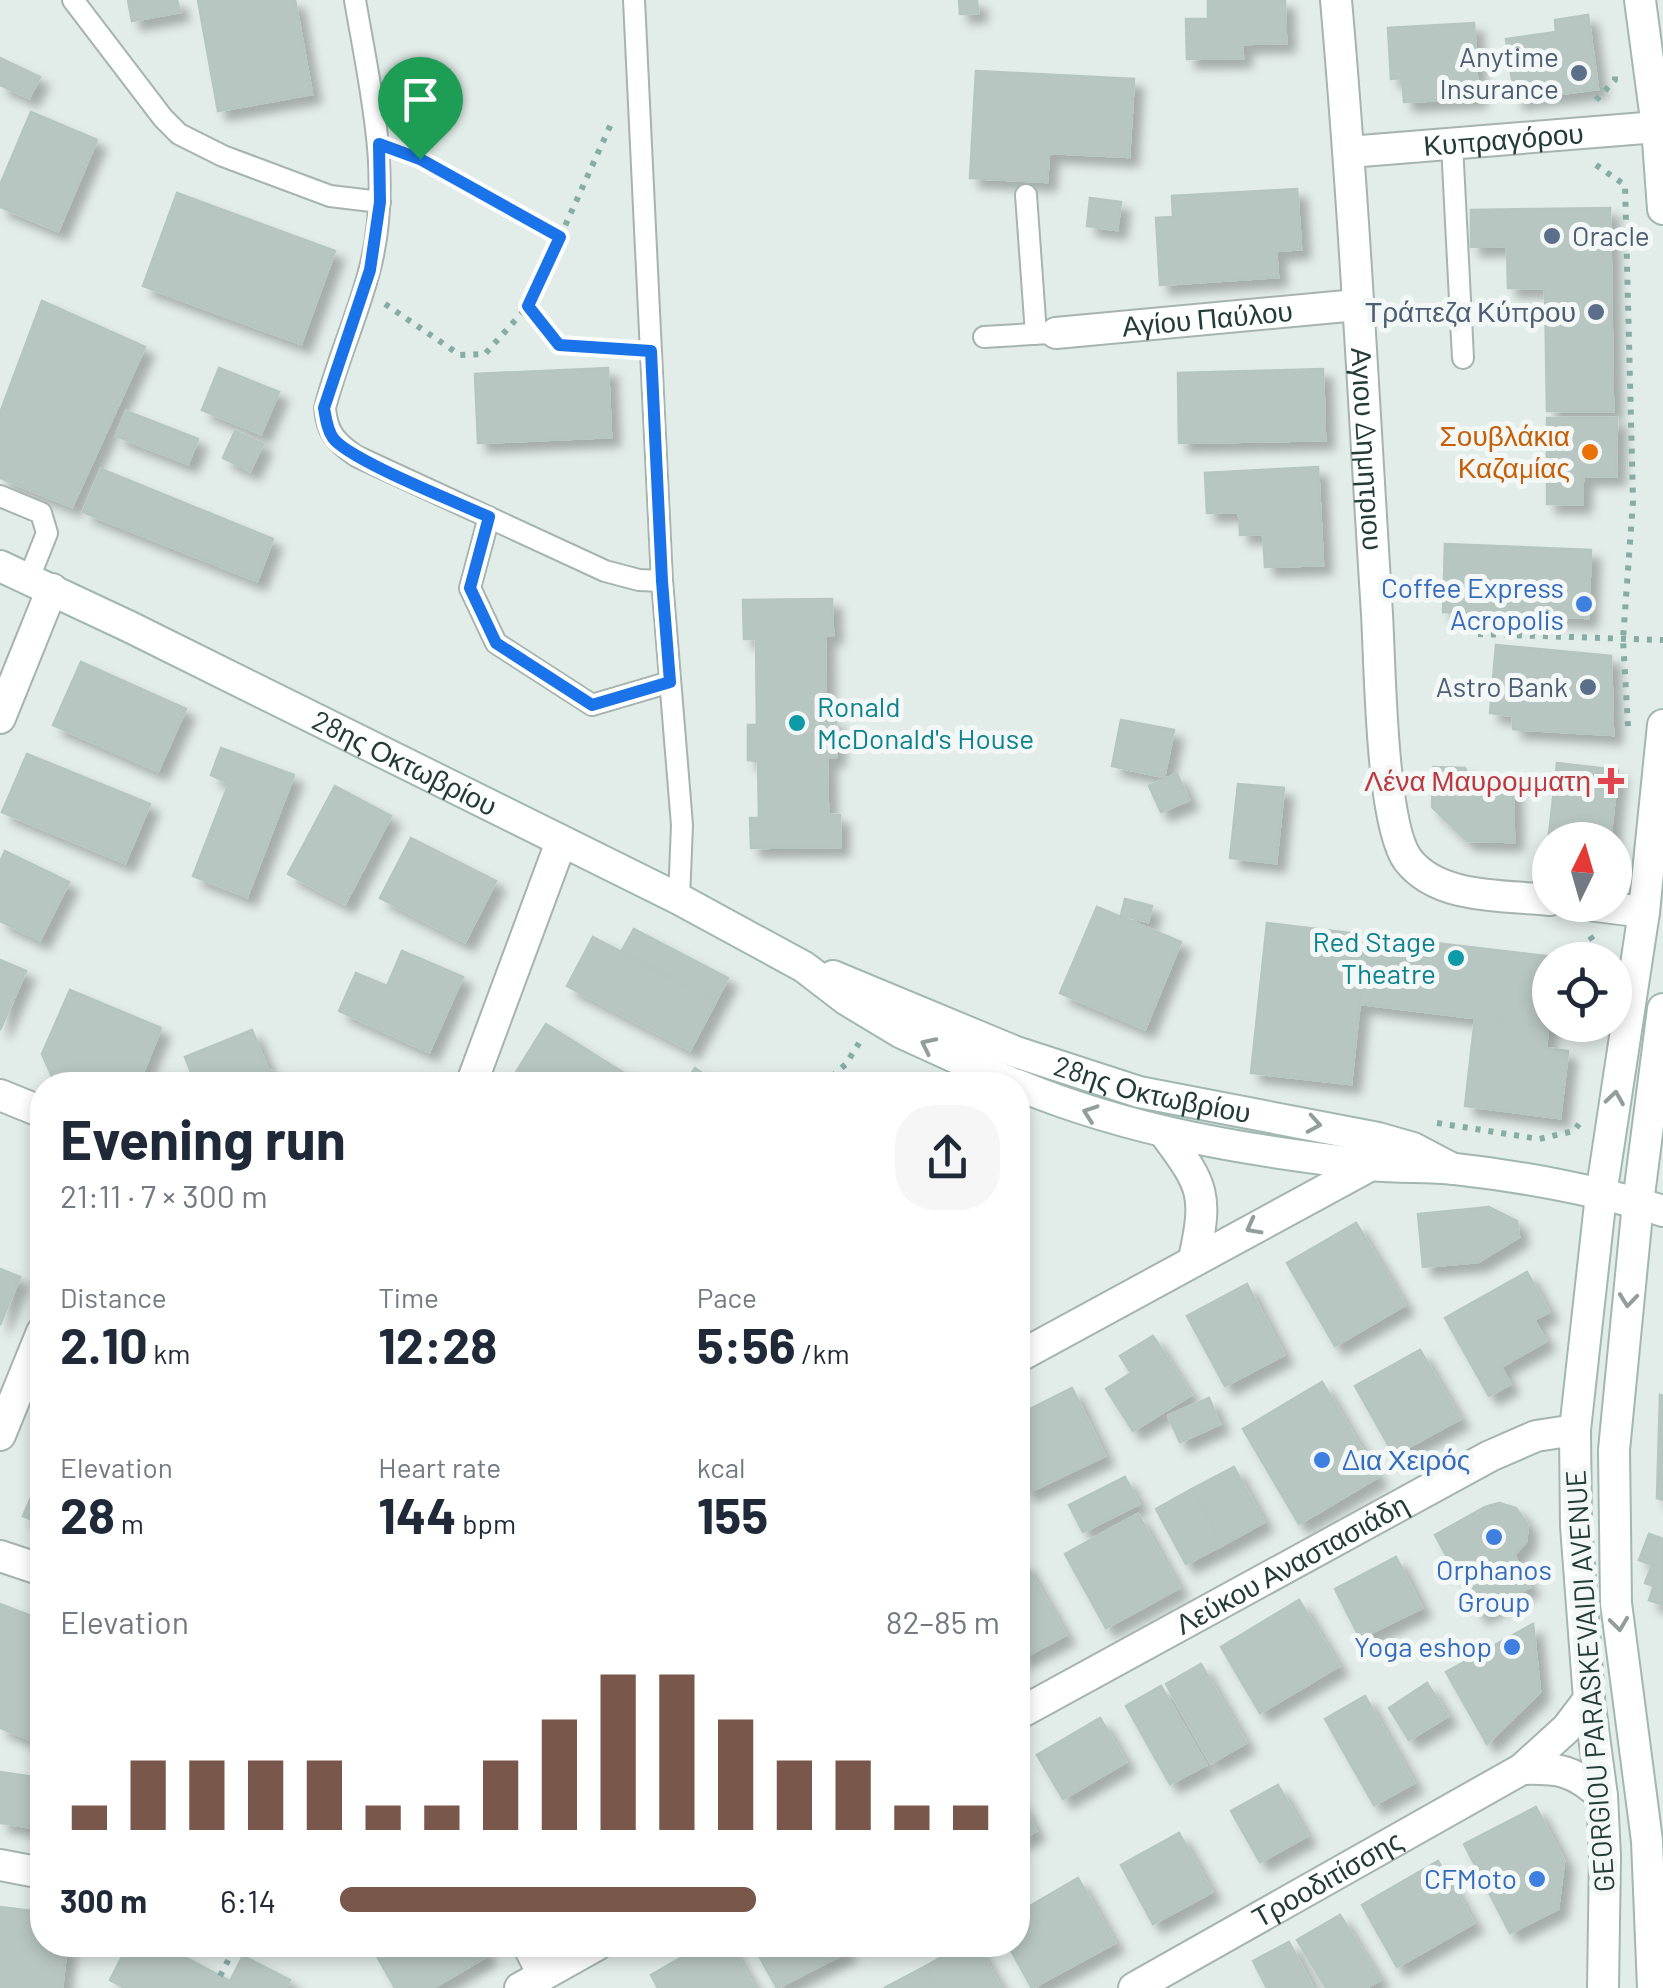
<!DOCTYPE html>
<html lang="en">
<head>
<meta charset="utf-8">
<style>
	:root { --surface:#fff; --page:#f6f6f7; --text:#1f2937; --muted:#747a83; --accent:#7a574b }
	body { margin:0; font-family:Barlow,sans-serif; background:var(--page); color:var(--text); height:100vh; display:flex; flex-direction:column; font-size:38px; white-space:nowrap }
	* { box-sizing:border-box; margin:0 }
	p { font-size:32px; color:var(--muted) }
	.icon { flex:none; width:55px; height:55px; fill:none; stroke:currentColor; stroke-width:2; stroke-linecap:round; stroke-linejoin:round }
	.map { position:relative; flex:1; overflow:hidden }
	.side { position:absolute; left:30px; top:1072px; width:1000px; height:885px; display:flex; flex-direction:column; background:var(--surface); border-radius:40px; box-shadow:0 5px 15px #0003 }
	.side>* { flex:none }
	.needle { width:65px; rotate:5deg }
	.fabs { position:absolute; left:1532px; top:822px; display:grid; gap:20px }
	.fabs a { display:grid; place-items:center; width:100px; height:100px; border-radius:50%; background:var(--surface); box-shadow:0 5px 15px #0003; font-size:50px }
	.pin { position:absolute; display:grid; place-items:center; width:85px; height:85px; color:#fff; margin:-102px -42px; border-radius:50% 50% 50% 0; rotate:-45deg; box-shadow:0 0 10px #0007 }
	.pin .icon { rotate:45deg }
	.round { display:grid; place-items:center; flex:none; width:105px; height:105px; border-radius:40px; background:var(--page) }
	.summary { display:flex; align-items:center; justify-content:space-between; height:170px; padding:0 30px }
	h1 { font-size:55px; font-weight:700; line-height:75px }
	.figures { display:grid; grid-template-columns:repeat(3,1fr); gap:15px; height:170px; padding:10px 30px }
	.figures div { display:grid; align-content:center }
	.figures b { font-size:50px; font-weight:700 }
	.figures small { font-size:28px; font-weight:400 }
	.figures p { font-size:28px }
	.chart { height:280px; padding:20px 30px }
	.chart p { display:flex; justify-content:space-between }
	.chart svg { width:100%; height:180px; margin-top:10px; stroke:var(--accent); stroke-width:6 }
	ul { padding:0 30px; list-style:none; font-size:32px }
	li { display:grid; grid-template-columns:160px 120px 1fr; align-items:center; height:75px }
	li i { height:25px; border-radius:12px; background:var(--accent) }
	.map>svg:first-child { display:block }
	.building { fill:#b8c6c1; stroke:#b5c5c0; stroke-width:2.5; filter:url(#shadow) }
	.lines { fill:none; stroke-linecap:round; stroke-linejoin:round }
	.lane-casing { stroke:#a5b4af; stroke-width:24 }
	.street-casing { stroke:#a5b4af; stroke-width:34 }
	.secondary-casing { stroke:#a1b7b1; stroke-width:34 }
	.path { stroke:#85ada4; stroke-width:6; stroke-dasharray:5 8; stroke-linecap:butt }
	.lane { stroke:#fff; stroke-width:20 }
	.street { stroke:#fff; stroke-width:30 }
	.secondary { stroke:#fff; stroke-width:30 }
	.oneway { stroke:#919e9b }
	.route-casing { stroke:#fff; stroke-width:20 }
	.route { stroke:#1a73e8; stroke-width:12 }
	.service-dot { fill:#5c6f8a; stroke:#f3f8f6; stroke-width:4 }
	.food-dot { fill:#e8710a; stroke:#f3f8f6; stroke-width:4 }
	.shop-dot { fill:#3f7fe0; stroke:#f3f8f6; stroke-width:4 }
	.culture-dot { fill:#0f9aa8; stroke:#f3f8f6; stroke-width:4 }
	.health-dot { fill:#e0444e; stroke:#f3f8f6; stroke-width:4 }
	.labels { text-anchor:middle; stroke-width:10; stroke-linejoin:round; paint-order:stroke }
	.service-label { font-size:28px; fill:#4e5e75; stroke:#f3f8f6; text-anchor:end }
	.street-label { font-size:28px; fill:#233c37; stroke:#f3f8f6 }
	.food-label { font-size:28px; fill:#c56008; stroke:#f3f8f6; text-anchor:end }
	.shop-label { font-size:28px; fill:#366cbe; stroke:#f3f8f6; text-anchor:end }
	.culture-label { font-size:28px; fill:#0d838f; stroke:#f3f8f6; text-anchor:start }
	.health-label { font-size:28px; fill:#be3a42; stroke:#f3f8f6; text-anchor:end }
</style>
</head>
<body>
<div class="map">
<svg width="1663" height="1988" viewBox="0 0 1663 1988">
	<defs>
		<filter id="shadow"><feDropShadow dx="9" dy="9" stdDeviation="5" flood-color="#0004"/></filter>
	</defs>
	<rect width="100%" height="100%" fill="#e2ece8"/>
	<!-- building -->
	<path class="building" d="M128 0H177L180 12 132 21Z
		M198 0H295L312 94 218 111Z
		M959 0H977L978 13 960 14Z
		M1208 0H1285L1286 43 1242 44 1243 58 1187 59 1186 19H1208Z
		M1588 15 1598 89 1515 100 1506 39 1556 32 1555 20Z
		M1474 23 1478 98 1404 102 1402 78 1391 79 1388 28Z
		M0 58 40 77 29 98 0 85Z
		M976 71 1134 79 1129 157 1049 153 1047 182 970 178Z
		M31 112 97 140 58 231 0 207V185Z
		M1297 189 1301 249 1276 251 1278 277 1160 285 1156 218 1173 217 1172 196Z
		M177 193 335 251 301 344 143 286Z
		M1090 198 1121 202 1117 230 1087 226Z
		M1610 208 1613 411H1547L1545 288H1508L1507 246 1471 247V210Z
		M42 301 145 347 72 507 0 478V413Z
		M219 368 279 392 261 434 202 410Z
		M608 368 611 437 478 443 475 374Z
		M1323 369 1325 440 1179 443 1178 373Z
		M126 411 198 439 188 464 116 436Z
		M1547 418H1617L1616 476H1583L1582 504H1547Z
		M235 431 263 444 250 471 223 458Z
		M1318 467 1323 565 1265 567 1263 534 1240 535 1239 512 1207 513 1205 473Z
		M101 469 273 539 257 581 83 512Z
		M1445 544 1591 550 1588 618 1443 612Z
		M832 599 833 635H825L826 720 836 721V757L827 758 828 815H840V847L751 848 750 818H759L758 761 748 760V725H757L756 639H744L743 600Z
		M1496 645 1611 656 1613 735 1513 729V716L1490 713Z
		M81 662 186 709 158 771 53 725Z
		M1121 720 1174 730 1164 777 1112 766Z
		M221 748 294 775 247 897 193 876 229 783 211 775Z
		M27 754 150 804 125 863 2 812Z
		M1557 763 1618 770 1610 840H1550V853L1547 852Z
		M1433 767 1465 768 1471 783 1513 785 1514 842 1467 841 1432 807Z
		M1177 774 1189 800 1161 812 1149 786Z
		M1238 784 1284 788 1276 863 1230 858Z
		M335 786 391 816 345 904 288 874Z
		M411 838 496 881 465 942 380 898Z
		M5 851 69 882 40 940 0 921V862Z
		M1125 899 1152 906 1148 922 1121 915Z
		M1097 907 1181 942 1145 1029 1060 993Z
		M1267 923 1367 935 1351 1084 1251 1073Z
		M634 929 728 978 716 1001 621 952Z
		M1367 935 1580 960H1550L1548 1027 1360 1004Z
		M593 937 716 1001 690 1050 567 986Z
		M402 951 463 977 429 1052 339 1011 356 973 387 986Z
		M0 960 26 971 0 1030Z
		M70 990 161 1028 138 1085H65L54 1081 42 1054Z
		M1475 1018 1548 1027 1546 1048 1568 1051 1560 1118 1465 1106Z
		M546 1024 632 1078 627 1085H537L516 1072Z
		M252 1030 268 1070 282 1075 278 1085H196L185 1057Z
		M695 1068 719 1085H683Z
		M1489 1207 1517 1221 1519 1237 1478 1262 1423 1267 1418 1214Z
		M1356 1223 1405 1305 1335 1346 1287 1263Z
		M0 1269 20 1277 0 1325Z
		M1527 1272 1549 1312 1534 1320 1546 1341 1501 1367 1510 1384 1489 1396 1445 1318Z
		M1247 1284 1284 1355 1225 1386 1187 1316Z
		M1153 1336 1191 1395 1133 1431 1106 1389 1131 1373 1120 1356Z
		M1420 1350 1460 1419 1394 1455 1355 1386Z
		M1322 1382 1378 1477 1299 1524 1243 1429Z
		M1072 1388 1105 1456 1027 1493 1018 1473V1415Z
		M1660 1395 1663 1396V1500L1657 1498Z
		M1209 1398 1220 1424 1180 1442 1168 1416Z
		M1234 1467 1264 1522 1223 1545 1192 1489Z
		M42 1472V1524L23 1516Z
		M1125 1477 1139 1504 1083 1532 1069 1505Z
		M1192 1489 1223 1545 1186 1564 1156 1509Z
		M1499 1503 1516 1508 1528 1525 1526 1542 1514 1555 1530 1587 1479 1615 1435 1535 1485 1507Z
		M1138 1514 1179 1588 1106 1628 1065 1554Z
		M1649 1534 1663 1539V1605L1649 1600 1654 1586 1645 1583 1652 1565 1639 1560Z
		M1396 1557 1422 1608 1360 1638 1335 1589Z
		M1024 1561 1066 1635 1026 1656 1018 1639V1565Z
		M1299 1600 1339 1666 1260 1713 1221 1647Z
		M0 1604 42 1620V1710L32 1740 0 1728Z
		M1533 1624 1540 1692 1487 1744 1446 1672Z
		M1018 1639 1026 1656 1018 1660Z
		M1201 1664 1246 1743 1211 1763 1166 1684Z
		M1427 1683 1448 1716 1409 1740 1389 1708Z
		M1161 1686 1206 1765 1170 1784 1126 1706Z
		M1365 1696 1414 1783 1374 1805 1325 1719Z
		M1100 1718 1126 1762 1063 1799 1037 1755Z
		M0 1772 42 1778V1829L0 1823Z
		M1278 1785 1307 1836 1260 1862 1231 1811Z
		M1018 1797 1036 1831 1018 1841Z
		M1536 1807 1564 1861 1558 1909 1510 1933 1464 1844Z
		M1179 1833 1212 1892 1153 1924 1121 1865Z
		M1438 1861 1474 1923 1397 1967 1362 1905Z
		M1078 1878 1115 1943 1032 1988 1008 1945H1018V1913Z
		M0 1907 42 1912V1945H67L62 1988H0Z
		M1340 1915 1380 1980 1366 1988H1326L1297 1940Z
		M1289 1942 1313 1988H1267L1253 1961Z
		M128 1945H162L230 1981 243 1956 290 1980 286 1988H125L110 1980Z
		M401 1945H481L487 1956 433 1988H395L378 1958Z
		M703 1945H730L755 1988H658L651 1975Z
		M753 1945H843L847 1952 777 1988Z
		M963 1945H977L1001 1988H938L926 1966Z
		M926 1966 938 1988H884Z"/>
	<g class="lines">
		<defs>
			<path id="lane" d="M73 0 163 118 179 134 223 156 330 196 380 202
				M355 0C370 89 393 179 370 268 358 316 337 360 325 408 327 433 336 442 356 456L605 571 639 580 662 581
				M634 0 662 581 682 825 679 899
				M1452 144 1463 358
				M1026 195 1036 334
				M984 337 1049 333
				M0 496 41 513 47 533 29 578
				M489 517 470 588 496 643 592 705 670 682"/>
			<g id="street">
				<path id="s1" d="M1336 0C1354 204 1364 409 1377 614 1380 665 1381 824 1408 860 1439 900 1505 895 1550 900"/>
				<path id="s2" d="M1349 152 1657 127"/>
				<path id="s3" d="M1056 333 1357 305"/>
				<path d="M0 718 52 589"/>
				<path d="M1588 905 1644 912"/>
				<path d="M471 1085 561 842"/>
				<path d="M0 1095 42 1112"/>
				<path d="M1165 1134C1204 1186 1208 1195 1194 1259"/>
				<path d="M1018 1357 1371 1165"/>
				<path d="M0 1435 42 1332"/>
				<path d="M0 1556 42 1570"/>
				<path id="s4" d="M1018 1714 1490 1456 1536 1436 1575 1430"/>
				<path d="M1522 1769C1559 1768 1574 1770 1602 1796"/>
				<path d="M0 1865 42 1873"/>
				<path d="M528 1945 543 1975"/>
				<path d="M520 1988 597 1945"/>
				<path id="s5" d="M1134 1988 1522 1769 1567 1728 1589 1699"/>
			</g>
			<g id="secondary">
				<path d="M1640 0 1657 127 1663 209"/>
				<path id="s6" d="M0 566 130 627 679 899 804 967 847 1000 900 1032 1016 1085"/>
				<path id="s7" d="M833 976 1016 1052 1139 1092 1378 1138 1413 1148 1453 1169"/>
				<path d="M1018 1085C1132 1132 1249 1151 1372 1165 1399 1168 1427 1166 1455 1169 1519 1176 1602 1191 1663 1211"/>
				<path d="M1603 1988 1605 1856 1602 1796 1589 1699 1576 1526 1575 1430 1601 1195 1644 912 1663 725"/>
				<path d="M1653 1988 1647 1841 1616 1603 1614 1450 1638 1203 1663 1009"/>
			</g>
		</defs>
		<!-- lane casing -->
		<use href="#lane" class="lane-casing"/>
		<!-- street casing -->
		<use href="#street" class="street-casing"/>
		<!-- secondary casing -->
		<use href="#secondary" class="secondary-casing"/>
		<!-- path -->
		<path class="path" d="M1596 100 1615 80V75
			M404 153 560 237 528 306 559 345 628 350
			M1596 165 1625 185 1633 501 1623 639 1628 727
			M560 237 611 124
			M385 304 460 355 485 354 528 306
			M1478 634 1663 640
			M1590 936 1605 959
			M822 1085 846 1064 859 1043
			M1437 1123 1539 1139 1574 1131 1579 1124
			M220 1976 236 1945"/>
		<!-- lane -->
		<use href="#lane" class="lane"/>
		<!-- street -->
		<use href="#street" class="street"/>
		<!-- secondary -->
		<use href="#secondary" class="secondary"/>
	</g>
	<!-- one-way arrows -->
	<defs><path id="oneway-chevron" d="M-2-3.5L2.5 0L-2 3.5" fill="none" stroke-width="1.6" stroke-linecap="round" stroke-linejoin="round" transform="scale(2.5)"/></defs>
	<g class="oneway">
		<use href="#oneway-chevron" transform="translate(928 1045) rotate(-154)"/>
		<use href="#oneway-chevron" transform="translate(1615 1098) rotate(-81)"/>
		<use href="#oneway-chevron" transform="translate(1090 1113) rotate(-161)"/>
		<use href="#oneway-chevron" transform="translate(1314 1124) rotate(10)"/>
		<use href="#oneway-chevron" transform="translate(1253 1227) rotate(152)"/>
		<use href="#oneway-chevron" transform="translate(1628 1300) rotate(96)"/>
		<use href="#oneway-chevron" transform="translate(1619 1624) rotate(83)"/>
	</g>
	<g class="lines">
		<defs>
			<path id="route" d="M379 144 420 159 560 237 528 306 559 345 651 351 662 581 670 682 592 705 496 643 470 588 489 517C459 503 349 460 333 438 327 429 326 419 324 408L370 270 380 202Z"/>
		</defs>
		<!-- route casing -->
		<use href="#route" class="route-casing"/>
		<!-- route -->
		<use href="#route" class="route"/>
	</g>
	<!-- markers -->
	<g class="service-dot">
		<circle cx="1579" cy="73" r="10"/>
		<circle cx="1552" cy="236" r="10"/>
		<circle cx="1596" cy="312" r="10"/>
		<circle cx="1588" cy="687" r="10"/>
	</g>
	<circle class="food-dot" cx="1590" cy="452" r="10"/>
	<g class="shop-dot">
		<circle cx="1584" cy="604" r="10"/>
		<circle cx="1322" cy="1460" r="10"/>
		<circle cx="1494" cy="1537" r="10"/>
		<circle cx="1512" cy="1647" r="10"/>
		<circle cx="1537" cy="1879" r="10"/>
	</g>
	<g class="culture-dot">
		<circle cx="797" cy="723" r="10"/>
		<circle cx="1456" cy="958" r="10"/>
	</g>
	<path class="health-dot" d="M1606 766h10v10h10v10h-10v10h-10v-10h-10v-10h10z"/>
	<g class="labels">
		<!-- service labels -->
		<g class="service-label">
			<text x="1559" y="67">Anytime<tspan x="1559" dy="32">Insurance</tspan></text>
			<text x="1572" y="246" text-anchor="start">Oracle</text>
			<text x="1576" y="322">Τράπεζα Κύπρου</text>
			<text x="1568" y="697">Astro Bank</text>
		</g>
		<!-- street labels -->
		<g class="street-label">
			<text dy="10" stroke="none"><textPath href="#s2" startOffset="155">Κυπραγόρου</textPath></text>
			<text dy="10" stroke="none"><textPath href="#s3" startOffset="152">Αγίου Παύλου</textPath></text>
			<text dy="10" stroke="none"><textPath href="#s1" startOffset="450">Αγιου Δημητριου</textPath></text>
			<text dy="10" stroke="none"><textPath href="#s6" startOffset="450">28ης Οκτωβρίου</textPath></text>
			<text dy="10" stroke="none"><textPath href="#s7" startOffset="340">28ης Οκτωβρίου</textPath></text>
			<text dy="10" stroke="none"><textPath href="#s4" startOffset="312">Λεύκου Αναστασιάδη</textPath></text>
			<text transform="translate(1590 1681) rotate(-94)" y="10">GEORGIOU PARASKEVAIDI AVENUE</text>
			<text dy="10" stroke="none"><textPath href="#s5" startOffset="222">Τροοδιτίσσης</textPath></text>
		</g>
		<!-- food labels -->
		<g class="food-label">
			<text x="1570" y="446">Σουβλάκια<tspan x="1570" dy="32">Καζαμίας</tspan></text>
		</g>
		<!-- shop labels -->
		<g class="shop-label">
			<text x="1564" y="598">Coffee Express<tspan x="1564" dy="32">Acropolis</tspan></text>
			<text x="1342" y="1470" text-anchor="start">Δια Χειρός</text>
			<text x="1494" y="1580" text-anchor="middle">Orphanos<tspan x="1494" dy="32">Group</tspan></text>
			<text x="1492" y="1657">Yoga eshop</text>
			<text x="1517" y="1889">CFMoto</text>
		</g>
		<!-- culture labels -->
		<g class="culture-label">
			<text x="817" y="717">Ronald<tspan x="817" dy="32">McDonald's House</tspan></text>
			<text x="1436" y="952" text-anchor="end">Red Stage<tspan x="1436" dy="32">Theatre</tspan></text>
		</g>
		<!-- health labels -->
		<g class="health-label">
			<text x="1591" y="791">Λένα Μαυρομματη</text>
		</g>
	</g>
</svg>
<div class="fabs">
<a><svg class="needle" viewBox="-14 -14 28 28"><path d="M0-13l5 13h-10z" fill="#e53935"/><path d="M0 13l5-13h-10z" fill="#747a83"/></svg></a>
<a><svg class="icon" aria-label="locate" viewBox="0 0 24 24"><circle cx="12" cy="12" r="6"/><path d="M12 2v4M12 18v4M2 12h4M18 12h4"/></svg></a>
</div>
<div class="pin" style="left:420px;top:159px;background:#1e9e55"><svg class="icon" aria-label="arrive" viewBox="0 0 24 24"><path d="M6 21V4h12l-3 4 3 4H6"/></svg></div>
<section class="side">
<div class="summary"><div><h1>Evening run</h1><p>21:11 · 7 × 300 m</p></div><a class="round"><svg class="icon" aria-label="share" viewBox="0 0 24 24"><path d="M12 15V3M7 8l5-5 5 5M5 13v7h14v-7"/></svg></a></div>
<div class="figures">
<div><p>Distance</p><b>2.10<small> km</small></b></div>
<div><p>Time</p><b>12:28</b></div>
<div><p>Pace</p><b>5:56<small> /km</small></b></div>
</div>
<div class="figures">
<div><p>Elevation</p><b>28<small> m</small></b></div>
<div><p>Heart rate</p><b>144<small> bpm</small></b></div>
<div><p>kcal</p><b>155</b></div>
</div>
<div class="chart"><p><span>Elevation</span>82–85 m</p>
<svg viewBox="0 0 160 44" preserveAspectRatio="none"><path d="M5 44V38M15 44V27M25 44V27M35 44V27M45 44V27M55 44V38M65 44V38M75 44V27M85 44V17M95 44V6M105 44V6M115 44V17M125 44V27M135 44V27M145 44V38M155 44V38"/></svg>
</div>
<ul>
<li><b>300 m</b>6:14<i style="width:63%"></i></li>
</ul>
</section>
</div>
</body>
</html>
